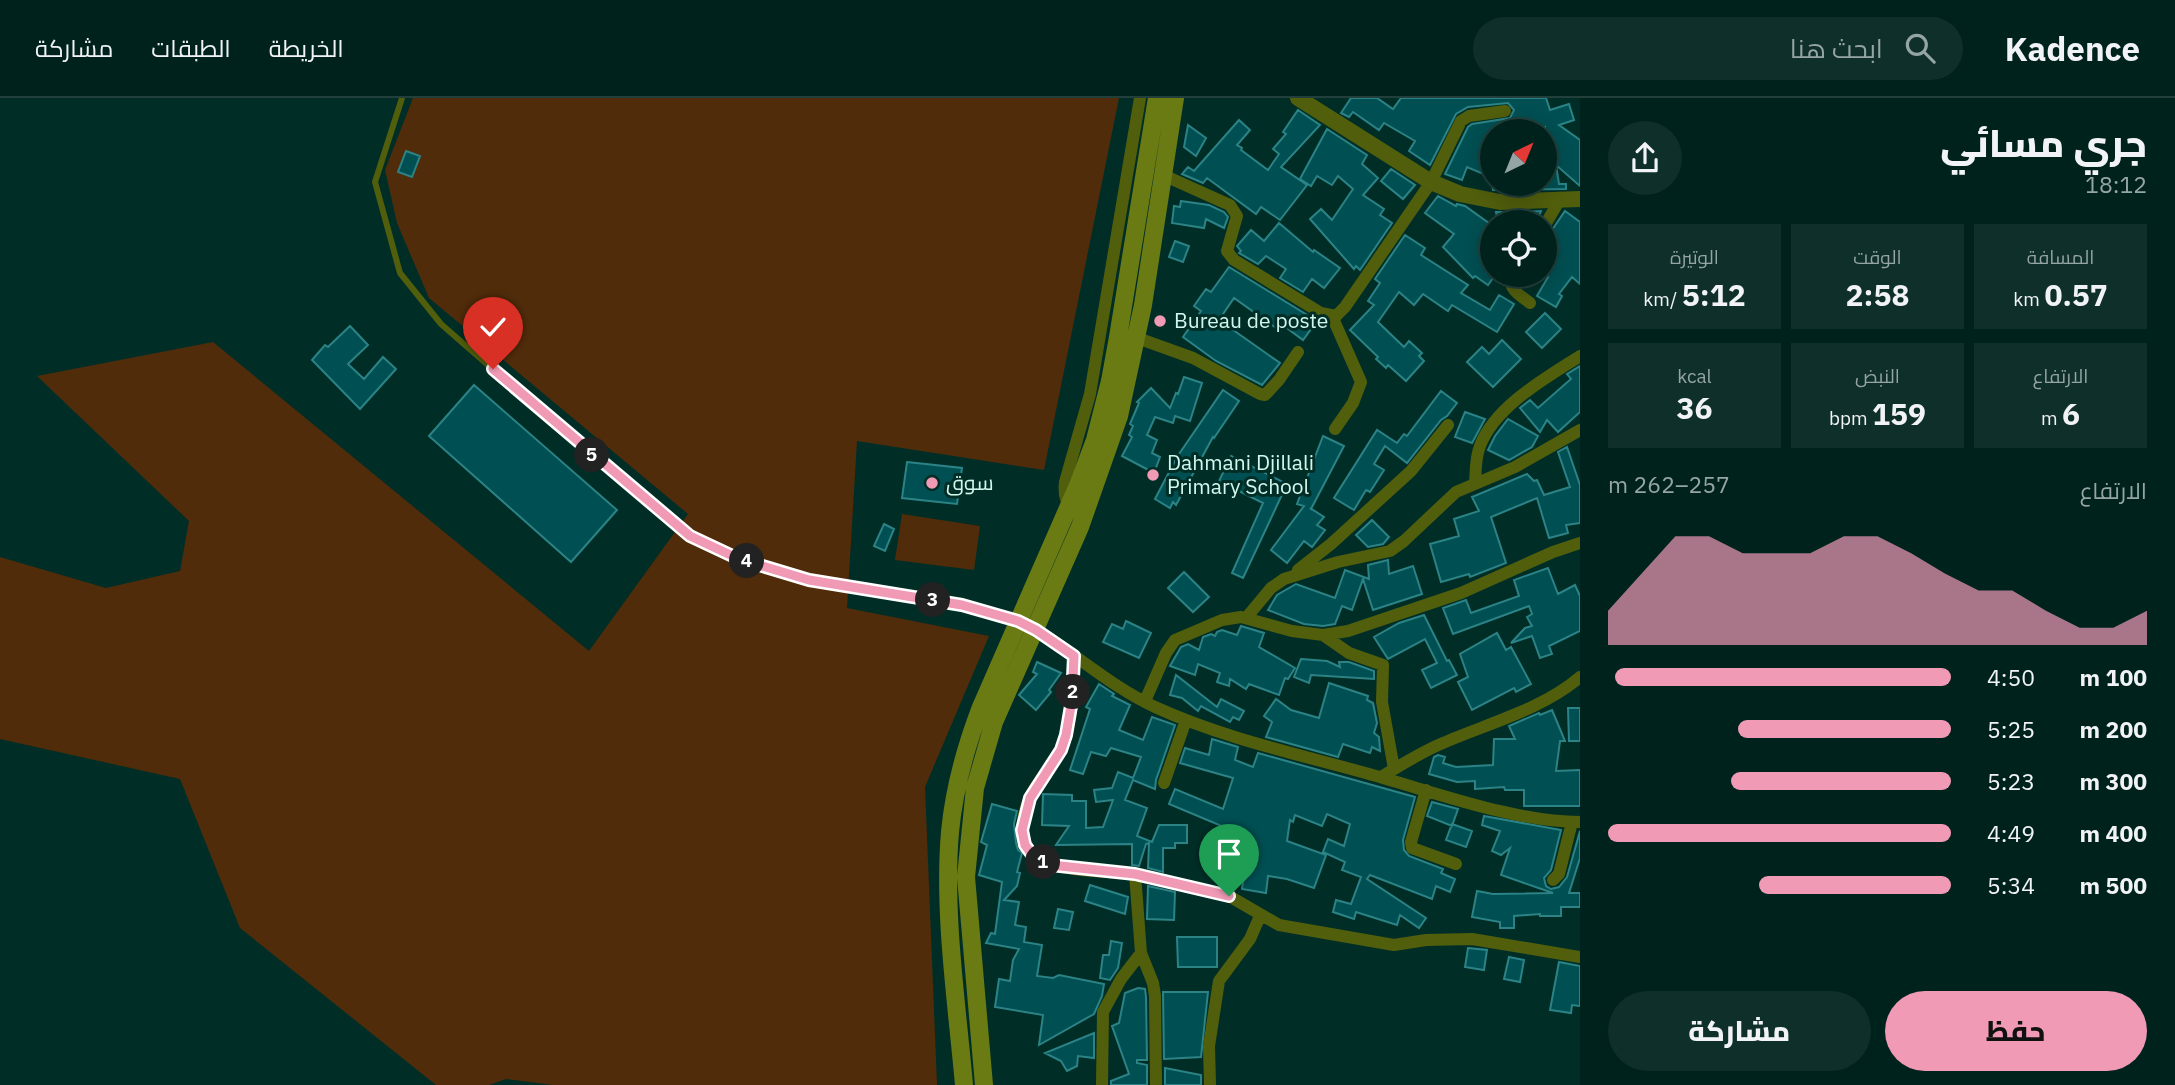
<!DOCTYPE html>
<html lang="ar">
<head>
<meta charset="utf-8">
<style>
	:root { --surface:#00221d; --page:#0e2f2a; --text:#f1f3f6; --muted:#95a4a4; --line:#223f3b; --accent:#f09ab6 }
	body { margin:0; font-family:"IBM Plex Sans",Cairo,sans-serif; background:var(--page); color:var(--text); direction:rtl; height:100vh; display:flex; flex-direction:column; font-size:26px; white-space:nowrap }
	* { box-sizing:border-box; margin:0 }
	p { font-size:23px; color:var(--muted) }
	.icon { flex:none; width:38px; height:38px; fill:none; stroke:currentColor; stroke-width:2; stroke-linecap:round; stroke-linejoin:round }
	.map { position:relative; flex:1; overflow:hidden; direction:ltr }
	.drawer { display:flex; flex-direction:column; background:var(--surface); width:595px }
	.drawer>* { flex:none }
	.needle { width:46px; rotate:43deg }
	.fabs { position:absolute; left:1480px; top:21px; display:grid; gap:14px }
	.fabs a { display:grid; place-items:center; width:77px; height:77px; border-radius:50%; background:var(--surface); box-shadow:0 4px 18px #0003,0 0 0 2px var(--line); font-size:35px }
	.pin { position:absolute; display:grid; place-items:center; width:60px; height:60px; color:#fff; margin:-72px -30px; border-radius:50% 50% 50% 0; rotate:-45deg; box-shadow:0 0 7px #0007 }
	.pin .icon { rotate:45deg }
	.km { position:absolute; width:35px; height:35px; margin:-18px; border-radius:50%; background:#222; color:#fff; font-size:19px; line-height:35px; text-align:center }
	.round { display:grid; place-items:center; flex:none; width:74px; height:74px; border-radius:37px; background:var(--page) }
	.head { display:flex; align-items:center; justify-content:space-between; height:119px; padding:0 28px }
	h1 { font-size:38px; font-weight:800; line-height:52px }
	.figures { display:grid; grid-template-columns:repeat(3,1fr); gap:10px; height:119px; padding:7px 28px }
	.figures div { display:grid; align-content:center; border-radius:0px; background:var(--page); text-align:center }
	.figures b { font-size:30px; font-weight:800 }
	.figures small { font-size:19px; font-weight:400 }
	.figures p { font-size:19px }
	.chart { height:196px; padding:14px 28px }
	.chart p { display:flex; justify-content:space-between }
	.chart svg { width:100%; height:126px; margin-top:7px; fill:var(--accent); opacity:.7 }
	.primary-button { display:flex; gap:14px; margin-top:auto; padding:14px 28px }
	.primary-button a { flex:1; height:80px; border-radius:42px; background:var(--accent); color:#111; font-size:28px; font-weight:800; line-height:80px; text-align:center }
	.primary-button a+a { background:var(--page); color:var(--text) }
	ul { padding:0 28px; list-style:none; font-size:23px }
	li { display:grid; grid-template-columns:112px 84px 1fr; align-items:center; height:52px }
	li i { height:18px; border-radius:9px; background:var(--accent) }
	header { display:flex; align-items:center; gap:42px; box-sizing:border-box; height:98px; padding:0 35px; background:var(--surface); border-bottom:2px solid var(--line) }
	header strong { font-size:33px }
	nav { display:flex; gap:38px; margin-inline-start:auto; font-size:24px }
	.search { width:490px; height:63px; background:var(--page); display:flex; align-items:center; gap:18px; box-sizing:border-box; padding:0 24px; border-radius:38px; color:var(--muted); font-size:26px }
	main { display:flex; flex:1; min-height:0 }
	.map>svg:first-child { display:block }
	.green { fill:#502c0a }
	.building { fill:#004f52; stroke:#2b8386; stroke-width:2 }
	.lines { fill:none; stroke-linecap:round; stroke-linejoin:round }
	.service { stroke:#515e0c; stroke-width:6 }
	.minor { stroke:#515e0c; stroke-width:12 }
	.tertiary { stroke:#515e0c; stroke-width:16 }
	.secondary { stroke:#6a7b13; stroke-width:18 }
	.route-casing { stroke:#fff; stroke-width:14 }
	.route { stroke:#f09ab6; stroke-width:9 }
	.poi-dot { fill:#f09ab6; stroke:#002e27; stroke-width:2.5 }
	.labels { text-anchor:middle; stroke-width:6; stroke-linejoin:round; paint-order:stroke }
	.poi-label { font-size:21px; fill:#d1f7ee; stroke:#002e27; text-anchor:start }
</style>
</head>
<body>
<header>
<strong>Kadence</strong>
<div class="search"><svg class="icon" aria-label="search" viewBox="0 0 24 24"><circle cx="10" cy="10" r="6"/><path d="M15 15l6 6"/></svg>ابحث هنا</div>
<nav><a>الخريطة</a><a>الطبقات</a><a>مشاركة</a></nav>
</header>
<main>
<section class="drawer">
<div class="head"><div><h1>جري مسائي</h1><p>18:12</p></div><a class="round"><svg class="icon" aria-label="share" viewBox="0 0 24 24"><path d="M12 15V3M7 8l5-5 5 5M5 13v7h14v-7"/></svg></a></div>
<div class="figures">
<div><p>المسافة</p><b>0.57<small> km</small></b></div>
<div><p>الوقت</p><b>2:58</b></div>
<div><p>الوتيرة</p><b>5:12<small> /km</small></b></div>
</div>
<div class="figures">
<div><p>الارتفاع</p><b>6<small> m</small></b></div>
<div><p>النبض</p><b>159<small> bpm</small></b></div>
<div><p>kcal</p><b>36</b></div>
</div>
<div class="chart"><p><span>الارتفاع</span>257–262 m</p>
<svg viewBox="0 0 160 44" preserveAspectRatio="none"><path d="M0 44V32L10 19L20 6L30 6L40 12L50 12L60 12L70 6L80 6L90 12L100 19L110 25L120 25L130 32L140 38L150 38L160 32V44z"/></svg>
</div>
<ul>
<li><b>100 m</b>4:50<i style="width:98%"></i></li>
<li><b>200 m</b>5:25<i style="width:62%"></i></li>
<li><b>300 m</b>5:23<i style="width:64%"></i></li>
<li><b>400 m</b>4:49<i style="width:100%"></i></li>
<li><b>500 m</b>5:34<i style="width:56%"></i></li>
</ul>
<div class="primary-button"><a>حفظ</a><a>مشاركة</a></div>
</section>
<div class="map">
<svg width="1580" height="987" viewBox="0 0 1580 987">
	<rect width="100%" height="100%" fill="#002e27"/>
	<!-- green -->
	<path class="green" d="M413 0H1119L1044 372 857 343 847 510 989 538 925 689 937 987H553L506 981 489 987H436L240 830 180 681 0 641V459L106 490 180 473 189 423 37 278 213 244 589 553 688 416 429 200 397 125 385 72Z
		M902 416 980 428 974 472 895 462Z"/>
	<!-- building -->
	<path class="building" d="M1351 0H1377L1393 11 1401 0H1546L1550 12 1569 6 1574 22 1559 27 1580 42V88L1556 67 1559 86H1566V91L1493 92 1492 86H1545V29L1531 33H1493V80L1467 69 1462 82 1445 76 1468 29 1472 26 1510 20 1514 12 1508 5 1468 9 1456 16 1430 67 1409 53 1415 43 1384 25 1379 32 1353 14 1349 19 1341 15Z
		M1298 12 1320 27 1281 69 1307 87 1280 122 1261 109 1256 116 1207 80 1203 85 1182 76 1188 69 1194 73 1239 22 1250 32 1237 47 1242 50 1241 52 1268 72 1279 56 1273 51 1286 36 1283 34Z
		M1188 27 1206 40 1196 58 1184 49Z
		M1327 31 1367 57 1362 66 1378 80 1363 97 1384 111 1380 117 1392 125 1360 172 1356 168 1354 171 1310 121 1321 111 1332 122 1353 91 1338 78 1332 87 1317 78 1311 88 1300 81Z
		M406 53 420 58 412 79 398 74Z
		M1391 71 1415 87 1403 101 1381 83Z
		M1438 98 1456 108 1457 106 1465 108 1493 128V144L1487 152 1493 155V180L1488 187 1475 178 1473 180 1443 149 1454 136 1425 115Z
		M1181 103 1209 107 1224 114 1228 119 1224 130 1206 121 1204 130 1172 125 1174 108 1180 109Z
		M1541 113 1537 124H1498L1496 114H1504L1515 124 1524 114Z
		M1565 113 1580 124V186L1572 179 1559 196 1562 198 1556 209 1537 198 1548 179 1545 177V136L1552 132Z
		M1279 125 1313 154 1314 152 1340 170 1324 190 1312 181 1303 194 1280 180 1286 171 1266 158 1258 166 1239 155 1241 153 1237 148 1251 132 1264 143Z
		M1405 137 1425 150 1421 157 1468 187 1461 195 1490 212 1499 197 1514 206 1497 234 1452 207 1448 213 1423 196 1414 207 1399 194 1378 224 1404 249 1409 243 1422 255 1419 258 1424 263 1406 283 1388 267 1386 270 1376 261 1378 259 1350 232 1374 207 1368 203 1380 185 1375 181Z
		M1175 143 1189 148 1183 164 1169 159Z
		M1229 169 1317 223 1303 242 1280 225 1276 230 1234 200 1219 222 1280 265 1262 287 1216 263 1183 239 1201 213 1194 208 1206 191 1211 194Z
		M1545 215 1561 231 1542 250 1526 234Z
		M350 228 368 247 348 266 364 281 383 259 396 271 360 311 312 262 325 247 328 249Z
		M1502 242 1521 261 1493 289 1467 264 1482 249 1489 256Z
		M1580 268V314L1558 334 1547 322 1540 334 1520 310 1530 302 1538 310 1571 281 1567 276Z
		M1184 279 1202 285 1190 323 1175 318 1173 325 1155 319 1147 337 1157 342 1152 355 1160 359 1154 375 1122 358 1132 339 1129 337 1133 328 1130 326 1139 305 1137 304 1151 290 1170 310 1176 295 1178 296Z
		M474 287 617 412 571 464 429 338Z
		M1223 292 1239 303 1214 340 1213 339 1176 407 1173 404 1170 410 1155 401 1177 359Z
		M1441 293 1457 305 1447 318 1441 322 1407 365 1385 348 1374 366 1384 372 1370 394 1366 392 1354 412 1334 400 1377 332 1397 345 1404 336 1407 338Z
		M1465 314 1485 321 1472 345 1455 339Z
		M1508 321 1538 338 1532 349 1509 362 1488 352 1495 338Z
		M1323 338 1344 348 1311 411 1310 410 1324 419 1317 427 1325 432 1312 449 1304 443 1287 465 1271 452 1304 408 1297 406Z
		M1567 349 1580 387V425L1566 427 1568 435 1549 440 1537 400 1491 419 1506 465 1470 479 1469 476 1441 484 1430 446 1459 438 1454 421 1479 413 1472 399 1527 376 1534 383 1537 382 1544 397 1570 389 1558 354Z
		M1231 358 1287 386 1243 480 1232 475 1263 405 1219 383Z
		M907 364 962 370 957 406 902 400Z
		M1372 422 1389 439 1383 446 1368 449 1356 437Z
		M884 426 894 431 885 453 874 448Z
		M1388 462 1389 476 1413 468 1422 496 1373 512 1363 481 1352 512 1342 508 1335 526 1323 528 1304 526 1268 512 1277 497 1296 486 1335 500 1345 472 1369 481 1368 467Z
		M1548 470 1558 496 1575 487 1580 498V533L1549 548 1552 556 1540 560 1532 538 1511 545 1525 530 1532 528 1527 519 1532 516 1529 508 1453 536 1443 510 1466 502 1471 515 1519 498 1514 482Z
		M1184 474 1209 499 1193 514 1168 490Z
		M1424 517 1447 563 1449 562 1457 577 1431 590 1422 572 1437 565 1425 541 1388 561 1374 539 1399 525Z
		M1126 523 1151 535 1139 560 1103 544 1112 526 1123 531Z
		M1241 528 1264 535 1259 549 1295 570 1288 581 1285 580 1279 597 1249 586 1246 591 1230 581 1229 588 1217 584 1220 575 1198 566 1195 577 1170 568 1181 549 1188 546 1199 552 1203 539 1211 536 1215 538 1217 534 1222 532 1237 537Z
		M1497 535 1506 552 1511 549 1531 586 1516 594 1514 590 1472 612 1458 584 1468 579 1460 556Z
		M1301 561 1327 563 1340 569 1339 564H1349L1374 573V581L1311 577 1309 585 1294 579Z
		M1037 564 1061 575 1049 592 1051 594 1036 612 1019 597 1037 576 1033 574Z
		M1176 577 1217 609 1221 601 1244 613 1239 622 1233 619 1230 624 1201 608 1198 613 1182 600 1170 597Z
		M1329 585 1368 598 1367 602 1373 605 1377 625 1374 635 1379 639 1380 653 1372 649 1370 655 1343 646 1338 659 1266 639 1272 624 1264 618 1276 601 1291 612 1319 620Z
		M1099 586 1114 596 1112 598 1130 607 1119 632 1143 642 1152 619 1175 627 1156 682 1155 691 1133 682 1125 702 1147 710 1137 738 1152 744 1159 727H1187V745H1175V750H1163V774L1148 770 1149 745 1146 746 1139 768 1132 767V746L1056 747 1069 728 1042 727 1043 696 1072 697V703H1086V730L1103 729 1113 702 1096 704 1094 692 1112 690 1118 674 1133 680 1141 659 1111 650 1106 658 1091 654 1083 676 1070 672 1090 611 1086 609Z
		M1568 610H1580V643H1569Z
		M1552 612 1565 643H1560L1556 673 1580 672V708H1524V692H1505L1504 689 1475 691V683L1457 684 1429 676 1434 659 1438 657 1445 659 1443 665 1456 669 1493 667 1494 641H1515L1509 628 1539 615 1540 617Z
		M1212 641 1238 649 1235 662 1253 669 1258 655 1415 699 1403 742 1404 752 1409 758 1443 771 1441 775 1455 781 1450 794 1436 788 1432 801 1370 777 1367 781 1426 820 1419 830 1400 817 1397 827 1356 814 1354 821 1333 814 1336 802 1351 806 1361 779 1342 772 1345 764 1323 754 1328 741 1344 748 1350 726 1327 716 1322 728 1295 717 1293 724 1290 722 1287 743 1326 757 1314 790 1287 781 1268 778 1266 795 1242 791 1248 747 1247 744 1239 745V731L1224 729 1169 706 1175 691 1223 711 1233 680 1180 665 1185 650 1209 657Z
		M1432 704 1458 711 1452 728 1427 718Z
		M992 706 1017 713 1014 726 1016 745 1018 752 1022 755 1017 774 1020 775 1017 788 1004 802 1019 804 1015 827 1026 829 1024 844 1042 847 1037 878 1053 880 1059 877 1104 886 1102 898 1094 916 1039 947 1043 917 995 909 999 881 1010 883 1013 862 1019 851 986 845 991 835 995 836 1002 784 979 777 987 747 981 744Z
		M1484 718 1561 732 1551 772 1544 780 1546 788 1551 791 1559 789 1567 779 1580 733V760L1569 795H1580V809H1561V818H1540V816L1514 818V830H1500V824L1472 819 1477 793 1493 796 1553 795 1501 777 1510 750 1501 757 1492 753 1500 733 1482 727Z
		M1452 726 1472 733 1466 749 1446 742Z
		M1090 787 1128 799 1125 816 1085 803Z
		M1148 788 1175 794 1174 822 1147 821Z
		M1058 811 1073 814 1069 832 1054 830Z
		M1177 839H1217V869H1178Z
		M1111 843 1122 845 1118 870 1110 882 1100 880 1103 857H1109Z
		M1468 850 1487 852 1484 872 1465 869Z
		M1509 859 1524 862 1520 884 1504 881Z
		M1559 864 1580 868V908L1572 907 1571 915 1550 912Z
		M1138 890 1145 891 1146 899 1147 962H1137V965L1147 967V987H1111V983L1129 976 1112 928 1119 925 1125 895Z
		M1163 894H1208L1201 959 1164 961Z
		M1094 935V960L1078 958 1077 968 1067 973 1061 963 1045 955Z
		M1165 970 1201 977V987H1165Z"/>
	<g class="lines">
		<!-- service -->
		<path class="service" d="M402 0 375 84 400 175 441 226 544 316 690 438 739 461 809 482 962 507 1016 523"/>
		<!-- minor -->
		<path class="minor" d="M1163 77 1223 104 1230 107 1237 118 1227 153 1234 162 1321 215 1336 218 1345 209 1431 84 1461 23 1469 18 1505 13
			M1545 127 1559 103
			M1512 177C1507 191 1520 197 1530 205
			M1332 218 1361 284 1353 305 1335 331
			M1129 237 1193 260 1260 296 1265 297 1279 282 1298 254
			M1475 386C1476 373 1475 360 1480 348 1495 308 1546 280 1580 258
			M1072 409C1064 404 1064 393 1065 384L1090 296 1140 0
			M1298 472 1331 446 1411 373 1448 327
			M1246 520 1271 490 1284 481 1338 464 1390 453 1404 443 1456 394 1515 369 1580 332
			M1029 528C1072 552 1109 588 1155 609 1227 642 1307 658 1383 680 1443 697 1518 724 1580 724
			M1323 537 1349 555 1383 567 1382 604 1394 671
			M1074 558C1073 588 1074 621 1062 649 1055 667 1038 681 1030 699 996 779 1084 771 1135 776L1141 855 1153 885 1155 898 1156 987
			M1145 603 1166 555 1175 542 1222 522 1241 519 1292 533 1323 537 1348 533 1461 495 1553 454 1580 445
			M1381 679C1401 667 1421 654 1443 645 1489 625 1541 612 1580 579
			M1164 685 1186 622
			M1426 692 1411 744 1412 750 1456 766
			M1135 776 1229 798 1279 827 1394 847 1426 842 1472 841 1580 859
			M1553 782 1559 776 1572 724
			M1102 987 1103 914 1121 881 1141 855
			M1210 987 1209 948 1219 883 1250 841 1260 818"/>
		<!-- tertiary -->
		<path class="tertiary" d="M1298 0 1431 84 1460 96 1500 104 1580 101"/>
		<!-- secondary -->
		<path class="secondary" d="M964 987C957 907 943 814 950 734 954 692 966 648 981 609L1079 385 1095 342 1110 283 1118 239 1157 0
			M984 987 966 779 975 690 994 624 1080 429 1119 318 1143 207 1175 0"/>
	</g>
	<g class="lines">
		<defs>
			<path id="route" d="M493 271 690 438 739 461 809 482 962 507 1018 523 1036 532 1074 558 1072 602 1066 637 1061 652 1030 700 1022 732 1025 747 1033 758 1051 767 1135 776 1229 798"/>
		</defs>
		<!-- route casing -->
		<use href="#route" class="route-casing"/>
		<!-- route -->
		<use href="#route" class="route"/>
	</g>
	<!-- markers -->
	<g class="poi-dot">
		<circle cx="1160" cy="223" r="7"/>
		<circle cx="1153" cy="377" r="7"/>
		<circle cx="932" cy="385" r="7"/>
	</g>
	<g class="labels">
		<!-- poi labels -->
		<g class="poi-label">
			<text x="1174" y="230">Bureau de poste</text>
			<text x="1167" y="372">Dahmani Djillali<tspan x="1167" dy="24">Primary School</tspan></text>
			<text x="946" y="392">سوق</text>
		</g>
	</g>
</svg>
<div class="fabs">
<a><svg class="needle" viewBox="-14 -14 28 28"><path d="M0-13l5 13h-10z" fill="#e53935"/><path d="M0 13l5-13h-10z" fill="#95a4a4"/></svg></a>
<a><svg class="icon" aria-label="locate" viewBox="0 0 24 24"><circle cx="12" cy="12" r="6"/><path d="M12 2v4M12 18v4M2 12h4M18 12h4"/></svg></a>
</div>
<div class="pin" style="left:1229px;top:798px;background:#1e9e55"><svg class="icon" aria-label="arrive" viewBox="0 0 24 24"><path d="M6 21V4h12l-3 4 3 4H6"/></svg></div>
<div class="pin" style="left:493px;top:271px;background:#d93025"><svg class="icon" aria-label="check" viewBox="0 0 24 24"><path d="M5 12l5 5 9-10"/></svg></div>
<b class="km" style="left:1043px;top:764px">1</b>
<b class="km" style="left:1073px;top:594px">2</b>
<b class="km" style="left:933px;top:502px">3</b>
<b class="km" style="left:747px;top:463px">4</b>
<b class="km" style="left:592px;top:357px">5</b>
</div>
</main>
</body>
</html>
